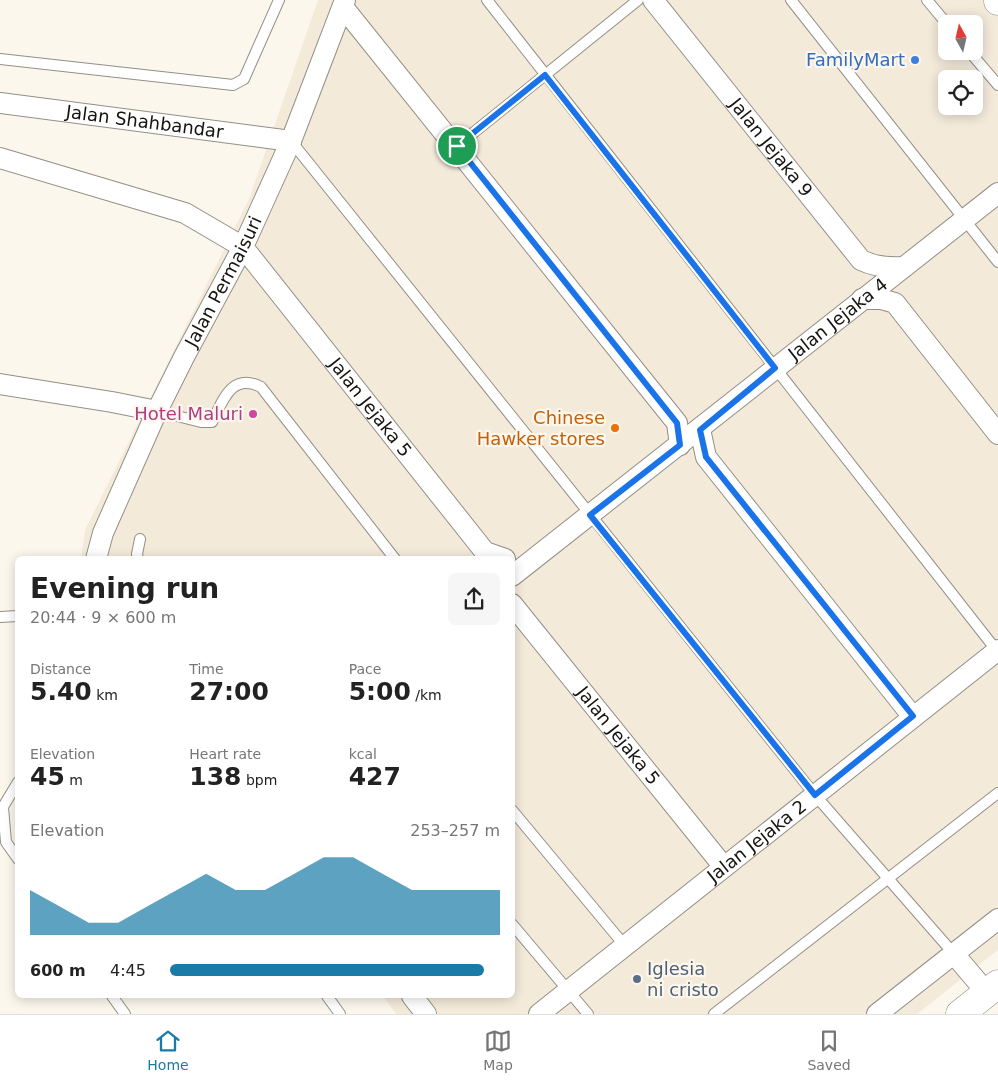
<!DOCTYPE html>
<html lang="en">
<head>
<meta charset="utf-8">
<style>
	:root { --surface:#fff; --page:#f6f6f6; --text:#222; --muted:#767676; --line:#e0e0e0; --accent:#1a7ba7 }
	body { margin:0; font-family:"DejaVu Sans",sans-serif; background:var(--page); color:var(--text); height:100vh; display:flex; flex-direction:column; font-size:19px; white-space:nowrap }
	* { box-sizing:border-box; margin:0 }
	p { font-size:16px; color:var(--muted) }
	.icon { flex:none; width:28px; height:28px; fill:none; stroke:currentColor; stroke-width:2; stroke-linecap:round; stroke-linejoin:round }
	.map { position:relative; flex:1; overflow:hidden }
	.drawer { position:absolute; left:15px; top:556px; width:500px; height:442px; display:flex; flex-direction:column; background:var(--surface); border-radius:8px; box-shadow:0 2px 12px #0003 }
	.drawer>* { flex:none }
	.needle { width:32px; rotate:352deg }
	.buttons { position:absolute; left:938px; top:15px; display:grid; gap:10px }
	.buttons a { display:grid; place-items:center; width:45px; height:45px; border-radius:8px; background:var(--surface); box-shadow:0 2px 12px #0003; font-size:25px }
	.pin { position:absolute; display:grid; place-items:center; width:42px; height:42px; color:#fff; margin:-21px; border:2px solid #fff; border-radius:50%; box-shadow:0 1px 5px #0007 }
	.round { display:grid; place-items:center; flex:none; width:52px; height:52px; border-radius:8px; background:var(--page) }
	.head { display:flex; align-items:center; justify-content:space-between; height:85px; padding:0 15px }
	h1 { font-size:28px; font-weight:700; line-height:38px }
	.stats { display:grid; grid-template-columns:repeat(3,1fr); gap:8px; height:85px; padding:5px 15px }
	.stats div { display:grid; align-content:center }
	.stats b { font-size:25px; font-weight:700 }
	.stats small { font-size:14px; font-weight:400 }
	.stats p { font-size:14px }
	.chart { height:140px; padding:10px 15px }
	.chart p { display:flex; justify-content:space-between }
	.chart svg { width:100%; height:90px; margin-top:5px; fill:var(--accent); opacity:.7 }
	ul { padding:0 15px; list-style:none; font-size:16px }
	li { display:grid; grid-template-columns:80px 60px 1fr; align-items:center; height:38px }
	li i { height:12px; border-radius:6px; background:var(--accent) }
	.tabs { display:flex; justify-content:space-around; align-items:center; height:70px; border-top:1px solid var(--line); background:var(--surface); font-size:14px; color:var(--muted) }
	.tabs a { display:grid; justify-items:center; gap:2px }
	.tabs .current { color:var(--accent) }
	.map>svg:first-child { display:block }
	.built { fill:#f3eada; fill-rule:evenodd }
	.lines { fill:none; stroke-linecap:round; stroke-linejoin:round }
	.lane-casing { stroke:#948f86; stroke-width:12 }
	.street-casing { stroke:#948f86; stroke-width:22 }
	.secondary-casing { stroke:#948f86; stroke-width:29 }
	.lane { stroke:#fff; stroke-width:10 }
	.street { stroke:#fff; stroke-width:20 }
	.secondary { stroke:#fff; stroke-width:28 }
	.route-casing { stroke:#fff; stroke-width:10 }
	.route { stroke:#1a73e8; stroke-width:6 }
	.shop-dot { fill:#3f7fe0; stroke:#fcf7ed; stroke-width:2 }
	.hotel-dot { fill:#d1479c; stroke:#fcf7ed; stroke-width:2 }
	.food-dot { fill:#e8710a; stroke:#fcf7ed; stroke-width:2 }
	.service-dot { fill:#5c6f8a; stroke:#fcf7ed; stroke-width:2 }
	.labels { text-anchor:middle; stroke-width:4.5; stroke-linejoin:round; paint-order:stroke }
	.shop-label { font-size:18px; fill:#366cbe; stroke:#fcf7ed; text-anchor:end }
	.street-label { font-size:18px; fill:#161411; stroke:#fcf7ed }
	.hotel-label { font-size:18px; fill:#b23c85; stroke:#fcf7ed; text-anchor:end }
	.food-label { font-size:18px; fill:#c56008; stroke:#fcf7ed; text-anchor:end }
	.service-label { font-size:18px; fill:#4e5e75; stroke:#fcf7ed; text-anchor:start }
</style>
</head>
<body>
<div class="map">
<svg width="998" height="1014" viewBox="0 0 998 1014">
	<rect width="100%" height="100%" fill="#fcf7ed"/>
	<!-- built -->
	<path class="built" d="M318 0H998V950L917 1014H396L383 996H512V559H81L85 530 249 199ZM946 24H974V51H946ZM946 79H974V106H946Z"/>
	<g class="lines">
		<defs>
			<path id="lane" d="M487 0 997 651
				M791 0 998 262
				M927 0 947 24
				M969 51 998 85
				M0 59 233 85 244 79 279 0
				M291 141 815 795 954 954
				M457 146 638 0
				M157 411 201 422H212C223 400 232 372 261 387L395 559
				M138 559 137 554 140 539
				M0 617 18 616
				M18 782 3 807 6 842 18 859
				M512 810 625 946
				M512 924 588 1014
				M112 996 125 1014
				M327 996 340 1014
				M714 1014 998 793"/>
			<g id="street">
				<path id="s1" d="M653 0 861 260C875 267 888 268 904 267"/>
				<path d="M343 7 677 423 680 445"/>
				<path id="s2" d="M0 103 291 141"/>
				<path id="s3" d="M0 158 185 213 243 247 485 552 505 559"/>
				<path d="M862 299H881L895 303 998 434"/>
				<path d="M0 384 112 402 157 411"/>
				<path d="M700 429 706 457 913 717"/>
				<path id="s4" d="M96 559 103 533 157 411 184 357 243 247 291 141 345 0"/>
				<path id="s5" d="M512 576 998 193"/>
				<path id="s6" d="M512 604 724 867"/>
				<path d="M954 954 987 993"/>
				<path d="M412 996 426 1014"/>
				<path id="s7" d="M539 1014 998 650"/>
				<path d="M877 1014 998 919"/>
			</g>
			<path id="secondary" d="M998 0V1
				M960 1014 998 984"/>
		</defs>
		<!-- lane casing -->
		<use href="#lane" class="lane-casing"/>
		<!-- street casing -->
		<use href="#street" class="street-casing"/>
		<!-- secondary casing -->
		<use href="#secondary" class="secondary-casing"/>
		<!-- lane -->
		<use href="#lane" class="lane"/>
		<!-- street -->
		<use href="#street" class="street"/>
		<!-- secondary -->
		<use href="#secondary" class="secondary"/>
	</g>
	<g class="lines">
		<defs>
			<path id="route" d="M545 75 775 368 700 430 706 457 913 716 815 795 590 515 680 445 677 423 457 146Z"/>
		</defs>
		<!-- route casing -->
		<use href="#route" class="route-casing"/>
		<!-- route -->
		<use href="#route" class="route"/>
	</g>
	<!-- markers -->
	<circle class="shop-dot" cx="915" cy="60" r="5"/>
	<circle class="hotel-dot" cx="253" cy="414" r="5"/>
	<circle class="food-dot" cx="615" cy="428" r="5"/>
	<circle class="service-dot" cx="637" cy="979" r="5"/>
	<g class="labels">
		<!-- shop labels -->
		<g class="shop-label">
			<text x="905" y="66">FamilyMart</text>
		</g>
		<!-- street labels -->
		<g class="street-label">
			<text dy="6" stroke="none"><textPath href="#s2" startOffset="146">Jalan Shahbandar</textPath></text>
			<text dy="6" stroke="none"><textPath href="#s1" startOffset="189">Jalan Jejaka 9</textPath></text>
			<text dy="6" stroke="none"><textPath href="#s4" startOffset="306">Jalan Permaisuri</textPath></text>
			<text dy="6" stroke="none"><textPath href="#s5" startOffset="415">Jalan Jejaka 4</textPath></text>
			<text dy="6" stroke="none"><textPath href="#s3" startOffset="465">Jalan Jejaka 5</textPath></text>
			<text dy="6" stroke="none"><textPath href="#s6" startOffset="169">Jalan Jejaka 5</textPath></text>
			<text dy="6" stroke="none"><textPath href="#s7" startOffset="278">Jalan Jejaka 2</textPath></text>
		</g>
		<!-- hotel labels -->
		<g class="hotel-label">
			<text x="243" y="420">Hotel Maluri</text>
		</g>
		<!-- food labels -->
		<g class="food-label">
			<text x="605" y="424">Chinese<tspan x="605" dy="21">Hawker stores</tspan></text>
		</g>
		<!-- service labels -->
		<g class="service-label">
			<text x="647" y="975">Iglesia<tspan x="647" dy="21">ni cristo</tspan></text>
		</g>
	</g>
</svg>
<div class="buttons">
<a><svg class="needle" viewBox="-14 -14 28 28"><path d="M0-13l5 13h-10z" fill="#e53935"/><path d="M0 13l5-13h-10z" fill="#767676"/></svg></a>
<a><svg class="icon" aria-label="locate" viewBox="0 0 24 24"><circle cx="12" cy="12" r="6"/><path d="M12 2v4M12 18v4M2 12h4M18 12h4"/></svg></a>
</div>
<div class="pin" style="left:457px;top:146px;background:#1e9e55"><svg class="icon" aria-label="arrive" viewBox="0 0 24 24"><path d="M6 21V4h12l-3 4 3 4H6"/></svg></div>
<section class="drawer">
<div class="head"><div><h1>Evening run</h1><p>20:44 · 9 × 600 m</p></div><a class="round"><svg class="icon" aria-label="share" viewBox="0 0 24 24"><path d="M12 15V3M7 8l5-5 5 5M5 13v7h14v-7"/></svg></a></div>
<div class="stats">
<div><p>Distance</p><b>5.40<small> km</small></b></div>
<div><p>Time</p><b>27:00</b></div>
<div><p>Pace</p><b>5:00<small> /km</small></b></div>
</div>
<div class="stats">
<div><p>Elevation</p><b>45<small> m</small></b></div>
<div><p>Heart rate</p><b>138<small> bpm</small></b></div>
<div><p>kcal</p><b>427</b></div>
</div>
<div class="chart"><p><span>Elevation</span>253–257 m</p>
<svg viewBox="0 0 160 44" preserveAspectRatio="none"><path d="M0 44V22L10 30L20 38L30 38L40 30L50 22L60 14L70 22L80 22L90 14L100 6L110 6L120 14L130 22L140 22L150 22L160 22V44z"/></svg>
</div>
<ul>
<li><b>600 m</b>4:45<i style="width:95%"></i></li>
</ul>
</section>
</div>
<nav class="tabs">
<a class="current"><svg class="icon" aria-label="home" viewBox="0 0 24 24"><path d="M3 11l9-7 9 7M6 9v11h12V9"/></svg>Home</a>
<a><svg class="icon" aria-label="map" viewBox="0 0 24 24"><path d="M3 6l6-2 6 2 6-2v14l-6 2-6-2-6 2zM9 4v14M15 6v14"/></svg>Map</a>
<a><svg class="icon" aria-label="saved" viewBox="0 0 24 24"><path d="M7 4h10v16l-5-4-5 4z"/></svg>Saved</a>
</nav>
</body>
</html>
